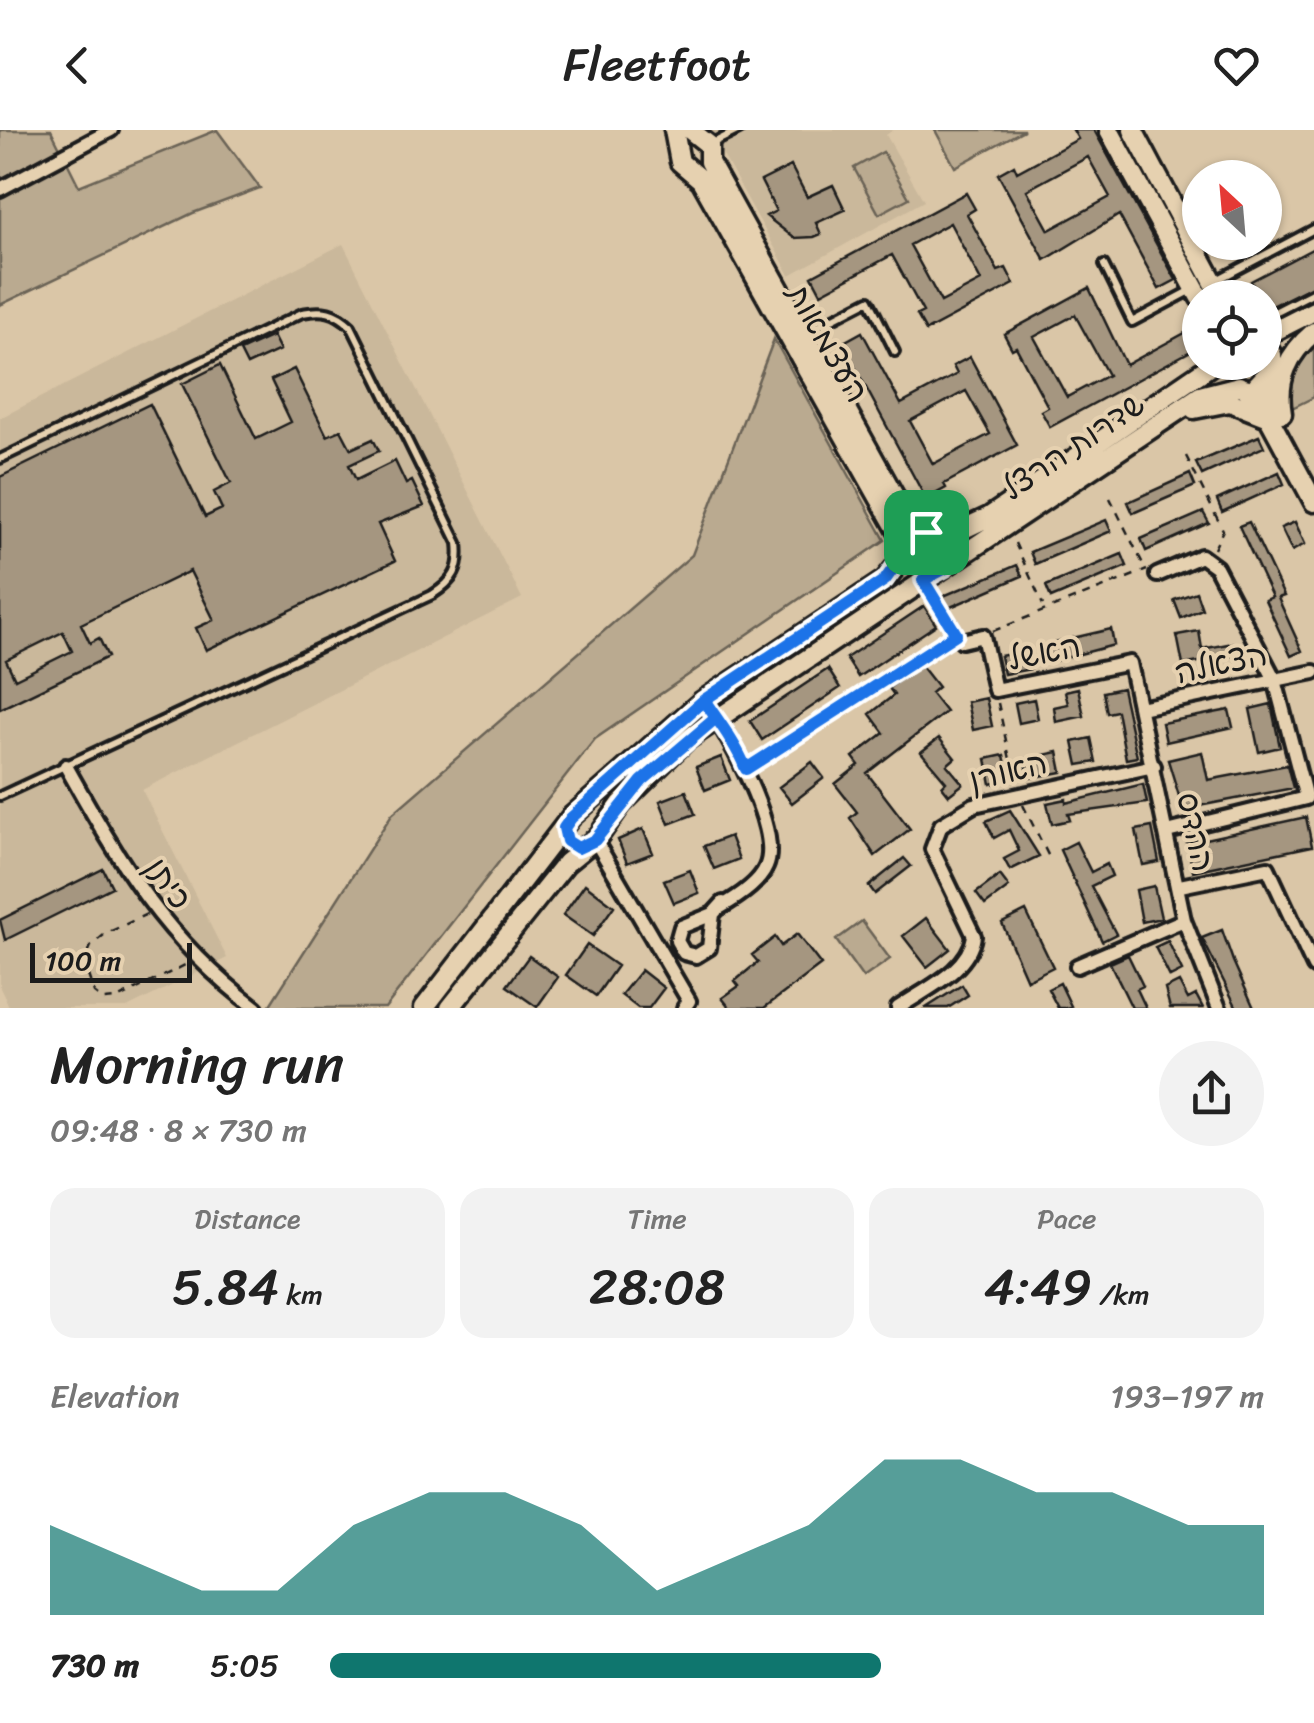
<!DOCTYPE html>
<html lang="en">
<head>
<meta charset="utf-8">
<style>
	:root { --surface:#fff; --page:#f2f2f2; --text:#222; --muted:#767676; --accent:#0f766e }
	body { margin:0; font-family:Sriracha,"Playpen Sans Hebrew",sans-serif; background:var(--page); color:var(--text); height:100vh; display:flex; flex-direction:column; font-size:38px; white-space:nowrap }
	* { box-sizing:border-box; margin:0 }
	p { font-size:32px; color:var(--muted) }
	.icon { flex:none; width:55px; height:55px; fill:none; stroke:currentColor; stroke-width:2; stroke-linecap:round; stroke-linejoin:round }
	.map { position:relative; height:878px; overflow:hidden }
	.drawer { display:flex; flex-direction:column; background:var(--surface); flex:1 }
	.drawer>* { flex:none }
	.needle { width:65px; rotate:334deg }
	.buttons { position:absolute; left:1182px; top:30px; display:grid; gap:20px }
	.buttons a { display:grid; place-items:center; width:100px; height:100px; border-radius:50%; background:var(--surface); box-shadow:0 2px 8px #0004; font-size:50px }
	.scale { position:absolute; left:30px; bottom:25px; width:162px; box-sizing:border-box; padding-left:10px; border:5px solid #1c1c1c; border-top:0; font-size:28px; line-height:35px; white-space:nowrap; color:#1c1c1c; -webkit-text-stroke:8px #e6d1b0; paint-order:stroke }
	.pin { position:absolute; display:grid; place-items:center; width:85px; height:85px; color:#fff; margin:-42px; border-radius:20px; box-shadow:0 5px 15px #0006 }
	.round { display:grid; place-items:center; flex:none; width:105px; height:105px; border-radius:52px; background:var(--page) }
	.headline { display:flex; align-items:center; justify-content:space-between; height:170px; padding:0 50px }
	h1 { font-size:55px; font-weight:600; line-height:75px }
	.figures { display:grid; grid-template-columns:repeat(3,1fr); gap:15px; height:170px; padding:10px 50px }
	.figures div { display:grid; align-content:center; border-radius:25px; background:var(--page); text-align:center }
	.figures b { font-size:50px; font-weight:600 }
	.figures small { font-size:28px; font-weight:400 }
	.figures p { font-size:28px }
	.chart { height:280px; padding:20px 50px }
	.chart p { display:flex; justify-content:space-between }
	.chart svg { width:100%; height:180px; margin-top:10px; fill:var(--accent); opacity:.7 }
	ul { padding:0 50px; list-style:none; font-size:32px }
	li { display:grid; grid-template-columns:160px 120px 1fr; align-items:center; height:75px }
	li i { height:25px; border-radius:12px; background:var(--accent) }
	header { display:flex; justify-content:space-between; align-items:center; height:130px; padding:0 50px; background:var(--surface); font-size:45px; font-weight:600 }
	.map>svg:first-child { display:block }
	.built { fill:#cab89b }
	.green { fill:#baaa90; stroke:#6b6356; stroke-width:2.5 }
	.building { fill:#a59680; stroke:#1c1c1c; stroke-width:2.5; fill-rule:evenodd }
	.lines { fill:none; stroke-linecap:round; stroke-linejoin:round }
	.lane-casing { stroke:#1c1c1c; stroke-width:14 }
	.street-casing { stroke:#1c1c1c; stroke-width:20 }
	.secondary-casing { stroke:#1c1c1c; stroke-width:25 }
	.path { stroke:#1c1c1c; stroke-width:2.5; stroke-dasharray:8 8; stroke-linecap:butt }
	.lane { stroke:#e6d1b0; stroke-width:6 }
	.street { stroke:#e6d1b0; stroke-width:12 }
	.secondary { stroke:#e6d1b0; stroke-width:18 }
	.route-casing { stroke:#fff; stroke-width:20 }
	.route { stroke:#1a73e8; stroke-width:12 }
	.labels { text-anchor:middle; stroke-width:8; stroke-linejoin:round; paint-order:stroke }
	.street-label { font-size:32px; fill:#1c1c1c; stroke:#e6d1b0 }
</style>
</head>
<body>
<header><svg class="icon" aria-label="back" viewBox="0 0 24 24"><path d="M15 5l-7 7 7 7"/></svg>Fleetfoot<svg class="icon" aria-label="heart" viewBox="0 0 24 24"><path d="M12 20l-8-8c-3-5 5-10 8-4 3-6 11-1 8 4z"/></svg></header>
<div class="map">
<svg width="1314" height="878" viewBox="0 0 1314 878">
	<rect width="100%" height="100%" fill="#dac6a7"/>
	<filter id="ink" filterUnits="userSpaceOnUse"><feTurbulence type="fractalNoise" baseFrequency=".01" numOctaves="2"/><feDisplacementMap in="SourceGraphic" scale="20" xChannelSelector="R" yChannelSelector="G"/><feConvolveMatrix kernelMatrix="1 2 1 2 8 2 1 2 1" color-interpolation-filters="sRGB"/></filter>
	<g filter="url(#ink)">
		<!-- built -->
		<path class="built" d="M709 0H893L886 5 924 71 790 145Z
			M343 114 522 468 142 660 227 828 127 878H10L0 858V288Z"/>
		<!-- green -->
		<path class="green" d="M0 0H51L79 56 217 0 260 58 193 83 0 175Z
			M935 0H1024L955 37Z
			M883 22 909 68 879 84 854 38Z
			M774 209 885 410 595 609 385 878H268L392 684 692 425Z
			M1314 215V267L1292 278C1287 255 1291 228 1314 215Z
			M862 791 890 829 863 848 836 810Z"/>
		<!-- building -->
		<path class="building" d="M1073 0H1094L1176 150 1159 159 1119 85 1045 130 998 44 1014 35 1017 42 1078 9ZM1088 27 1110 67 1049 100 1027 60Z
			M791 36 807 67 833 55 845 80 816 93 821 104 814 107 794 108 766 86 776 81 761 51Z
			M966 63 975 79 967 84 998 141 1006 138 1014 154 926 201 917 185 923 182 892 125 821 163 812 146ZM950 93 981 151 941 172 910 115Z
			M1314 118V155L1266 179 1265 168H1259L1251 151Z
			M1089 158 1126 235 1194 198 1200 216 1050 297 1041 281 1048 277 1016 217 1012 219 1004 204ZM1075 185 1108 245 1067 267 1034 207Z
			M862 202 901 274 957 244 953 236 970 227 1017 315 944 354 946 358 926 369 842 213ZM966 261 990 304 933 334 910 291Z
			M273 206 280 220 247 235 240 221Z
			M220 235 256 309 291 292 271 250 294 239 327 306 341 300 351 319 373 309 379 321 349 335 356 350 395 331 406 354 412 351 424 376 378 394 395 431 206 520 196 498 214 490 190 441 81 494 90 513 99 508 108 527 0 579V347L150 274 205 387 222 379 214 362 231 353 182 254ZM63 502 72 521 15 549 6 530Z
			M1259 306 1264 317 1202 345 1196 333Z
			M1279 342 1284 354 1222 382 1217 370Z
			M1190 344 1195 356 1133 383 1128 372Z
			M1203 382 1209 393 1146 421 1141 409Z
			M1106 390 1111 401 1035 434 1030 422Z
			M1249 392 1284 466 1278 468 1302 521 1291 526 1265 470 1272 467 1239 396Z
			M1295 392 1305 414 1292 421 1281 398Z
			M1122 424 1127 436 1051 468 1046 456Z
			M1017 435 1022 446 946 479 941 467Z
			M1196 462 1202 479 1181 488 1174 470Z
			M924 476 936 495 858 547 846 528Z
			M1111 499 1114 515 1046 533 1043 515Z
			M1199 501 1202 519 1233 513 1235 525 1183 535 1177 505Z
			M1027 521 1031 539 1004 544 1000 526Z
			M920 534 938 557 931 563 946 582 867 643 910 699 875 726 850 688 857 682 835 654 859 635 853 627 884 603 870 584 894 565 889 558Z
			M828 539 840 558 762 610 750 591Z
			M1078 558 1084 586 1056 592 1054 577 1068 574 1065 561Z
			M1122 558 1137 627 1126 629 1117 581 1107 583 1103 562Z
			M986 568 992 596 973 600 967 572Z
			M1034 569 1038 589 1019 593 1015 573Z
			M1271 574 1280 617 1259 622 1250 579Z
			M1229 580 1233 597 1166 612 1162 593Z
			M939 608 955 628 947 635 963 654 949 665 942 656 946 652 921 622Z
			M1091 608 1096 632 1078 635 1073 612Z
			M1058 622 1062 642 1029 648 1025 629Z
			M1202 622 1208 650 1287 635 1293 658 1183 679 1168 630Z
			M1004 625 1009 650 991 654 986 629Z
			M721 627 730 650 705 660 696 637Z
			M812 632 824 648 792 673 779 657Z
			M1143 654 1147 673 1068 684 1070 690 1052 694 1047 673 1066 669V673Z
			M686 661 695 684 669 694 660 671Z
			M1010 680 1039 726 1010 740 1004 729 1019 721 1009 700 994 708 986 691Z
			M1306 687 1312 716 1193 741 1187 713Z
			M1152 697 1159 732 1143 735 1136 700Z
			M643 699 653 723 627 733 618 710Z
			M730 706 739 729 714 739 704 716Z
			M1076 712 1091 742 1107 734 1112 746 1091 756 1116 804 1102 811 1060 720Z
			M904 728 911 736 875 764 869 756Z
			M103 739 112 757 5 810 0 790Z
			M690 740 699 763 674 773 664 750Z
			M1000 745 1009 757 985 775 976 763Z
			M585 754 614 776 593 806 563 785Z
			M1154 756 1161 788 1142 792 1136 760Z
			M1026 781 1053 837 1027 850 1002 793Z
			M926 788 950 819 927 837 903 806Z
			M1222 800 1233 831 1254 878H1237L1202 808Z
			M797 804 821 835 764 878H730L722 868 739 856 735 851 758 832 752 825 775 807 781 816Z
			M1168 811 1182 841 1170 847 1155 817Z
			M587 815 617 836 596 866 566 845Z
			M1128 825 1143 856 1137 859 1146 878H1132L1110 833Z
			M529 826 558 847 537 877 507 856Z
			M641 840 664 858 649 878H638L621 865Z
			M1179 852 1188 869 1196 865 1203 878H1170L1165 859Z
			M1060 853 1071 876 1066 878H1058L1048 859Z
			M962 855 968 865 948 878H926Z"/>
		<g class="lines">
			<defs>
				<path id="lane" d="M711 14 739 0
					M1104 135 1132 192 1194 159
					M1215 151 1314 99
					M1265 187 1314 162
					M805 203 869 170 895 222
					M0 329 302 183C323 179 335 181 351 196L458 413C461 439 454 451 432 465L0 666"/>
				<path id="street" d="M0 59 111 0
					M1157 445 1201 426 1216 437 1275 550 1306 668 1167 702
					M962 511 983 506 995 560 1130 533 1184 790 1219 878
					M704 570C725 601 783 700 766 737 759 754 735 769 719 778
					M1140 578 1314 542
					M66 636C120 733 165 810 256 878
					M595 710 689 871 684 878
					M1180 756 1268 738 1314 837
					M713 784 709 818 696 826 684 823 677 811 681 797 713 784 723 773
					M1077 836 1184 790
					M898 878C925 859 969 841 974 806L932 719 941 695 974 675 1154 636"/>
				<path id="secondary" d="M674 0 680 32 701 50 908 419
					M690 0 709 15V32
					M1109 0 1200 168
					M1133 0 1222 168
					M709 32 902 380 927 403
					M1265 206 1314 181
					M1266 249 1278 282
					M1257 255 1272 239V225L1265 214
					M1245 258 1263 277 1314 372
					M1194 279 1230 272 1268 287
					M1282 283C1276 249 1288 224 1314 202
					M917 406 955 403 989 387 1216 232
					M424 878 571 687 701 572 885 450 907 423
					M450 878 566 733 598 707 621 674 686 610 1200 266 1239 256"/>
			</defs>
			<!-- lane casing -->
			<use href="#lane" class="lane-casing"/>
			<!-- street casing -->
			<use href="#street" class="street-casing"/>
			<!-- secondary casing -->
			<use href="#secondary" class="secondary-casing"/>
			<!-- path -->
			<path class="path" d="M1186 326 1223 400 1214 419
				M1110 368 1145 438
				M1015 413 1043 475
				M931 464 954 500
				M993 501 1147 440
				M998 573 1015 653
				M756 633 951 507
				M1023 675 1049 727
				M147 784 105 804 91 816 84 833 94 863 103 870 117 869 185 835"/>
			<!-- lane -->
			<use href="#lane" class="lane"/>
			<!-- street -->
			<use href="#street" class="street"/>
			<!-- secondary -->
			<use href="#secondary" class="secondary"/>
		</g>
	</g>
	<g class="lines" filter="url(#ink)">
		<defs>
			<path id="route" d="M926 402 915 408 885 450 704 570 716 588 642 651 595 710 578 718 567 711 564 698 571 688 704 570C719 592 736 614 746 639L956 504 923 450 946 438 951 419 944 408 926 402"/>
		</defs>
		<!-- route casing -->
		<use href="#route" class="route-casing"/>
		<!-- route -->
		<use href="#route" class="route"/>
	</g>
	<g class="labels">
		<!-- street labels -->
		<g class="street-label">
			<text transform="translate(828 213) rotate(60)" y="11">העצמאות</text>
			<text transform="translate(1073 316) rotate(-34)" y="11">שדרות הרצל</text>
			<text transform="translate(1044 522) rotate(-11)" y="11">האשל</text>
			<text transform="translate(1221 533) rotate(-12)" y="11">הצאלה</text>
			<text transform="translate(1008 641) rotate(-14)" y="11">האורן</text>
			<text transform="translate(1196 702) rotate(78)" y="11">ההדס</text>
			<text transform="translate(169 753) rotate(55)" y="11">כיתן</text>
		</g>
	</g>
</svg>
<div class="buttons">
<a><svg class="needle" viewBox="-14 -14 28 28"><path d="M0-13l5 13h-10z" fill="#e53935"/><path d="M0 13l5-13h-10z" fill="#767676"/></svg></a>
<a><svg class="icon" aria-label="locate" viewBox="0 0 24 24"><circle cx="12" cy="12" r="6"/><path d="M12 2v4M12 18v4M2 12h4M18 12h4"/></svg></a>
</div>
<div class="scale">100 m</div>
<div class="pin" style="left:926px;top:402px;background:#1e9e55"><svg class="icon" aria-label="arrive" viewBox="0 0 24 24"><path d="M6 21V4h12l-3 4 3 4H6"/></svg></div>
</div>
<section class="drawer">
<div class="headline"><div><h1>Morning run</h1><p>09:48 · 8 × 730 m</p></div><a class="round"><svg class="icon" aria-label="share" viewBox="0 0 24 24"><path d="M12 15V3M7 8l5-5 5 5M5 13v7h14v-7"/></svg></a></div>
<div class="figures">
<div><p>Distance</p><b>5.84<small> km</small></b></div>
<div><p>Time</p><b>28:08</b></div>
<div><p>Pace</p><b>4:49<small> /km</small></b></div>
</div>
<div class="chart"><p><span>Elevation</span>193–197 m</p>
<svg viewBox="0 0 160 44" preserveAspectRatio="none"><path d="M0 44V22L10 30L20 38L30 38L40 22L50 14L60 14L70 22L80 38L90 30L100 22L110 6L120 6L130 14L140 14L150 22L160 22V44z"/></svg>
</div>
<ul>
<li><b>730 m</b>5:05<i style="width:59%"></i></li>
</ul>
</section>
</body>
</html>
